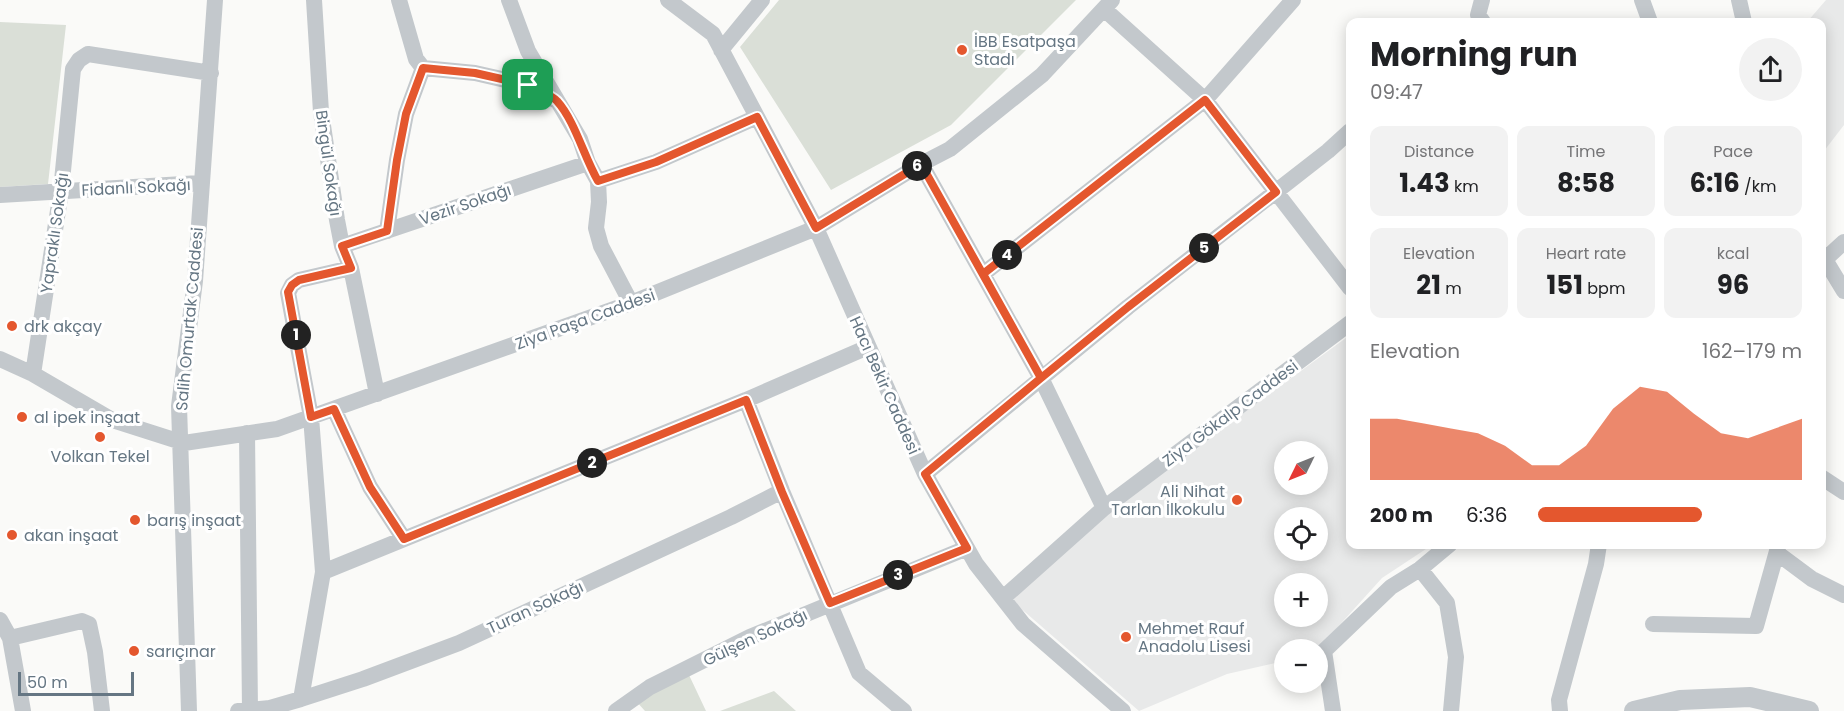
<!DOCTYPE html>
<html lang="en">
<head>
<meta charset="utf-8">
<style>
	:root { --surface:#fff; --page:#f2f2f2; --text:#202124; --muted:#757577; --accent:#e4572e }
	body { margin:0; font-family:Poppins,sans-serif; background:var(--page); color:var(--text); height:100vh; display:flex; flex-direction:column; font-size:22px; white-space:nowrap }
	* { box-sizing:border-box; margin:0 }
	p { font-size:20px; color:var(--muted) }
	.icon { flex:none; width:33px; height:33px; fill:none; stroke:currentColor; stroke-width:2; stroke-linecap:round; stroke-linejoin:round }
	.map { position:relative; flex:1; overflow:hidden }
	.drawer { position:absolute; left:1346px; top:18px; width:480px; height:531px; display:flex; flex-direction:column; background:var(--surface); border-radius:12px; box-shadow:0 3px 15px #0003 }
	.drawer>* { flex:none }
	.needle { width:39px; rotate:227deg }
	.fabs { position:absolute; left:1274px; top:441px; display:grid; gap:12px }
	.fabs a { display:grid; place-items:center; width:54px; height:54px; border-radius:50%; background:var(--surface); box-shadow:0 3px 15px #0003; font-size:30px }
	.scale { position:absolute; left:18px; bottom:15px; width:116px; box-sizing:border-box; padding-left:6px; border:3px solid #657683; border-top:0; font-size:16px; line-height:21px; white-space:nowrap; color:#657683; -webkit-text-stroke:4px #fff; paint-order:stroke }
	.pin { position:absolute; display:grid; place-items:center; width:51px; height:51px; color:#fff; margin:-26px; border-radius:12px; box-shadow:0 3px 9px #0006 }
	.km { position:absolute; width:30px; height:30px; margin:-15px; border-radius:50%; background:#222; color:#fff; font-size:16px; line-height:30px; text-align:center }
	.round { display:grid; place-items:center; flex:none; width:63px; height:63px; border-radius:32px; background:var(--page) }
	.head { display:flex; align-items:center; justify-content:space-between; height:102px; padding:0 24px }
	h1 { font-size:33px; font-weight:700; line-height:45px }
	.stats { display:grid; grid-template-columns:repeat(3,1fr); gap:9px; height:102px; padding:6px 24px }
	.stats div { display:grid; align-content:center; border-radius:12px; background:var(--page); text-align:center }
	.stats b { font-size:26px; font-weight:700 }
	.stats small { font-size:16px; font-weight:400 }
	.stats p { font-size:16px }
	.chart { height:168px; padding:12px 24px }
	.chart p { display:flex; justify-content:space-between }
	.chart svg { width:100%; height:108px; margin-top:6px; fill:var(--accent); opacity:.7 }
	ul { padding:0 24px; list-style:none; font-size:20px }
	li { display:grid; grid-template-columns:96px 72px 1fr; align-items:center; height:45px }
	li i { height:15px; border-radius:8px; background:var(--accent) }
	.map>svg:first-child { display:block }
	.built { fill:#e8e9e9; fill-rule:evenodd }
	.green { fill:#dadfd7 }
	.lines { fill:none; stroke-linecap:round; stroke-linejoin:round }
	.minor { stroke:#c3c8cc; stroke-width:16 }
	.tertiary { stroke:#c3c8cc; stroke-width:20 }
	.route-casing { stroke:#fff; stroke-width:12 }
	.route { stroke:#e4572e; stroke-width:8 }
	.poi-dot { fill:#e4572e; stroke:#fff; stroke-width:2 }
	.labels { text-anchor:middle; stroke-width:6; stroke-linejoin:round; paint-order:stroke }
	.poi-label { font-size:16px; fill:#657683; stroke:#fff; text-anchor:start }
	.street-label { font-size:16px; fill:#657683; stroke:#fff }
</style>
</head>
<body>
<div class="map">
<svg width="1844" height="711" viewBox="0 0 1844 711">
	<rect width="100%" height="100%" fill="#fafaf8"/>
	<!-- built -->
	<path class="built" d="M1826 0H1844V125L1824 151H1821V22H1807Z
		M1350 335V544L1432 545 1382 578 1317 650H1284V661L1227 674 1139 711 1011 600 1104 515ZM1284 452H1317V484H1284ZM1284 518H1317V550H1284ZM1284 584H1317V616H1284Z"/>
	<!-- green -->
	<path class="green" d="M779 0H1076L951 125 831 190 740 47Z
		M0 22 66 25 48 184 0 187Z
		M689 675 706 711H645L636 701Z
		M774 691 796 711H720Z"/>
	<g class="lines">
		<!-- minor -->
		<path class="minor" d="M314 0 321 112 337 220 342 246 351 268 377 394
			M399 0 416 59 423 68 475 73 528 85 555 100
			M509 0 528 51 580 139 588 163 598 181 599 202 596 228 601 246 631 303
			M668 0 713 34 816 228 925 474 976 564 1023 624 1123 711
			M1482 0 1478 15 1483 22
			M1642 0 1650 22
			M1739 0 1744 22
			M1104 9 1205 100 1350 288
			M721 50 762 0
			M921 164 1041 378 1104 508
			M598 181 656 162 757 117
			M0 195 200 183
			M387 231 397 160 406 114 423 68
			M342 246 588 163
			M1821 253 1844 291
			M1821 263 1844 242
			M983 274 1205 100 1293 0
			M0 359 33 374 112 420 184 443 277 429 631 303 816 228 921 164 950 149 1042 75 1112 0
			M33 374 61 191 73 69 79 60 88 54 211 73
			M746 400 782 491 859 673 904 711
			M334 409 370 487 404 539 746 400 868 347
			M247 433 250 710
			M925 474 1128 307 1328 151 1350 131
			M1821 477 1844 492
			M1777 553 1812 579 1844 595
			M1420 569 1447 603 1456 657 1451 711
			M323 572 404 539
			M1003 598 1104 508 1350 323
			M0 620 10 638 23 711
			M1653 624 1756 626 1779 544
			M10 638 82 621 89 624 95 652 102 711
			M301 699 323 572 311 417 288 293 292 285 299 280 351 268
			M189 711 179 406 195 281 215 0
			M238 711 270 708 301 699 363 679 459 643 731 517 782 491
			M616 711 650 687 750 637 967 548
			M1333 711 1324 651 1391 587 1420 569 1450 544
			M1560 711 1559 700 1596 564 1599 544"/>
		<!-- tertiary -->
		<path class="tertiary" d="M1634 711 1680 700 1750 697 1809 711"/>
	</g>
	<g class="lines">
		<defs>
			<path id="route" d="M528 85 475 73 423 68 406 114 397 160 387 231 342 246 351 268 299 280 292 285 288 292 311 417 334 409 370 487 404 539 746 400 782 492 830 603 967 548 925 474 1041 378 983 274 1205 100 1276 192 1128 307 1041 378C1001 307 961 235 921 164L816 228 757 117 656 162 598 181C584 157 575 121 557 101 550 94 536 90 528 85"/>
		</defs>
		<!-- route casing -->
		<use href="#route" class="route-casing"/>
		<!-- route -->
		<use href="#route" class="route"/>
	</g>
	<!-- markers -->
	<g class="poi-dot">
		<circle cx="962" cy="50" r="6"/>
		<circle cx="12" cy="326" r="6"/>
		<circle cx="22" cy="417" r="6"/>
		<circle cx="100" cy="437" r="6"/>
		<circle cx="1237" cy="500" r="6"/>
		<circle cx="135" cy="520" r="6"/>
		<circle cx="12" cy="535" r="6"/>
		<circle cx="1126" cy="637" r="6"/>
		<circle cx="134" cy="651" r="6"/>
	</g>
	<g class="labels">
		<!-- poi labels -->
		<g class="poi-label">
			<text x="974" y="47">İBB Esatpaşa<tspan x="974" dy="18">Stadı</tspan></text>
			<text x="24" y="332">drk akçay</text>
			<text x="34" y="423">al ipek inşaat</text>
			<text x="100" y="462" text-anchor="middle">Volkan Tekel</text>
			<text x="1225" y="497" text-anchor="end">Ali Nihat<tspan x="1225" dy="18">Tarlan İlkokulu</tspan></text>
			<text x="147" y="526">barış inşaat</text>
			<text x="24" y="541">akan inşaat</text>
			<text x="1138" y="634">Mehmet Rauf<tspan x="1138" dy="18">Anadolu Lisesi</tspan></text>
			<text x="146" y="657">sarıçınar</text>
		</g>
		<!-- street labels -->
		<g class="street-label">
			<text transform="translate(329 163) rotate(82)" y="6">Bingül Sokağı</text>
			<text transform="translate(136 187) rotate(-3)" y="6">Fidanlı Sokağı</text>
			<text transform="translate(465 204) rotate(-19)" y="6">Vezir Sokağı</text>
			<text transform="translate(54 233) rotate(-82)" y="6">Yapraklı Sokağı</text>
			<text transform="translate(189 319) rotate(-85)" y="6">Salih Omurtak Caddesi</text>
			<text transform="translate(585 319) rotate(-20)" y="6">Ziya Paşa Caddesi</text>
			<text transform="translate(885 385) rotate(66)" y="6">Hacı Bekir Caddesi</text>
			<text transform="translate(1230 413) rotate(-37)" y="6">Ziya Gökalp Caddesi</text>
			<text transform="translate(535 607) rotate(-25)" y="6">Turan Sokağı</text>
			<text transform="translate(755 637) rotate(-25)" y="6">Gülşen Sokağı</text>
		</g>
	</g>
</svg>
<div class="fabs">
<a><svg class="needle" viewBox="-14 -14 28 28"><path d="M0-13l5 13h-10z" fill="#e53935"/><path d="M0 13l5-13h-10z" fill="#757577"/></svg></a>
<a><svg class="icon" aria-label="locate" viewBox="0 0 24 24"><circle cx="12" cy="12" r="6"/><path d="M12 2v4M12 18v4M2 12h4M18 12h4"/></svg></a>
<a>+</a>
<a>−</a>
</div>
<div class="scale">50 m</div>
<div class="pin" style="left:528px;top:85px;background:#1e9e55"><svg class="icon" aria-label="arrive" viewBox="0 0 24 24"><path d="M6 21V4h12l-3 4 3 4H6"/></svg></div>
<b class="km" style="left:296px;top:335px">1</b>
<b class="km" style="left:592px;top:463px">2</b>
<b class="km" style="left:898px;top:575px">3</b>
<b class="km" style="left:1007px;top:255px">4</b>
<b class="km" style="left:1204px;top:248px">5</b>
<b class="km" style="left:917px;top:166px">6</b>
<section class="drawer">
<div class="head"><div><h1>Morning run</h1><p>09:47</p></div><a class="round"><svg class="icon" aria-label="share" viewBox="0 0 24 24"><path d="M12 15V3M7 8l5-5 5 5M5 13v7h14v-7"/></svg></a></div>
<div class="stats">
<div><p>Distance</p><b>1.43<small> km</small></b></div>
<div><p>Time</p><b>8:58</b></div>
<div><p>Pace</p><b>6:16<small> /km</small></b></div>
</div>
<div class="stats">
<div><p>Elevation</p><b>21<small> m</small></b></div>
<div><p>Heart rate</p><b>151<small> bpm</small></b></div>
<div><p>kcal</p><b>96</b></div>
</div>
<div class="chart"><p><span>Elevation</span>162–179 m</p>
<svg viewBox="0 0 160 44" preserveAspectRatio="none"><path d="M0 44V19L10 19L20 21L30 23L40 25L50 30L60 38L70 38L80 30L90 15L100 6L110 8L120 17L130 25L140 27L150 23L160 19V44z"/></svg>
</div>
<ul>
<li><b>200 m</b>6:36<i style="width:62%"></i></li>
</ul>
</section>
</div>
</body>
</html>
